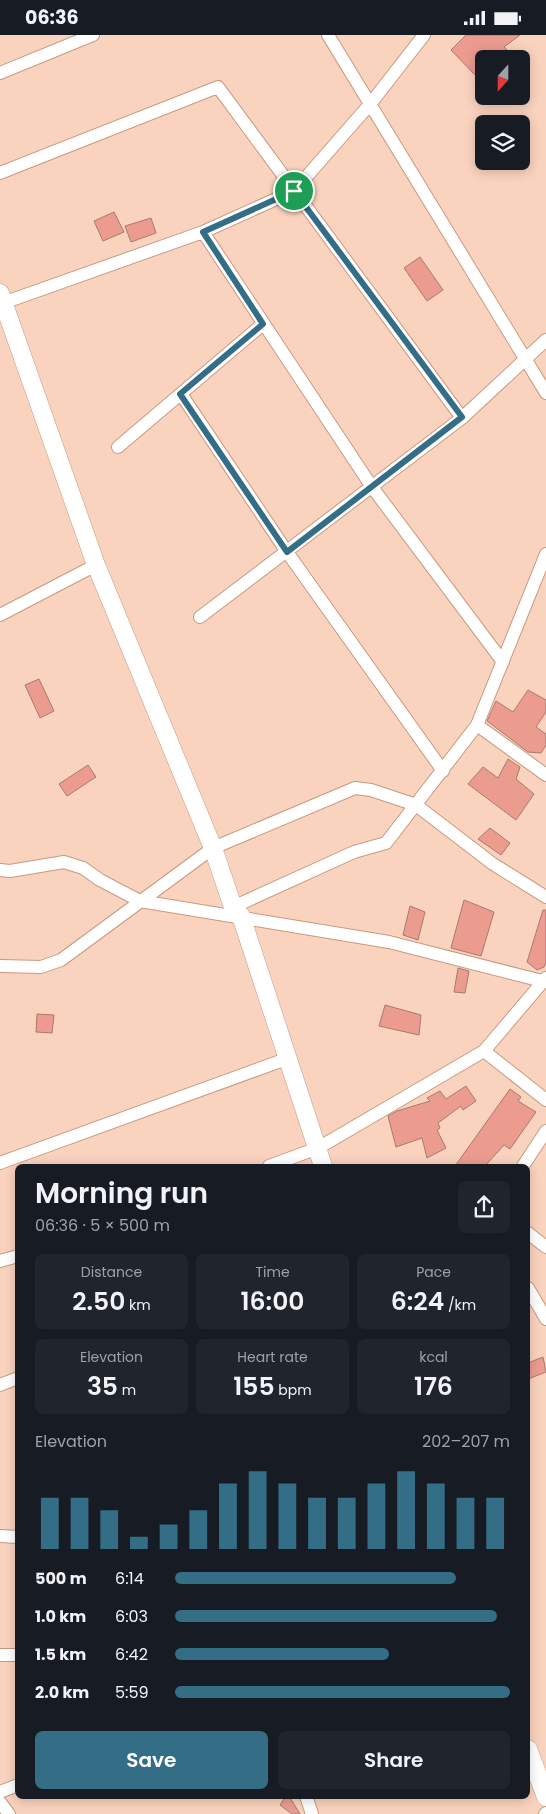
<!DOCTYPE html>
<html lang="en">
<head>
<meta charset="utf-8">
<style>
	:root { --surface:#171b24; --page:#20242c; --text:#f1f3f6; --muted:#9ea1a6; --accent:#346d86 }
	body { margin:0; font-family:Poppins,sans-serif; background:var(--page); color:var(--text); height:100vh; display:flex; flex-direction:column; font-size:19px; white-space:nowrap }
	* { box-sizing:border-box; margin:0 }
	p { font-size:16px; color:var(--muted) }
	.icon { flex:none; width:28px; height:28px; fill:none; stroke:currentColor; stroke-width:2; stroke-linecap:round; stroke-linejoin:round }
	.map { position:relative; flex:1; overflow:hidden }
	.side { position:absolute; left:15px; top:1129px; width:515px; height:635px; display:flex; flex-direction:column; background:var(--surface); border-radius:8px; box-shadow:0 2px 12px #0003 }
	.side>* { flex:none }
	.needle { width:32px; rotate:201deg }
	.tools { position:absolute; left:475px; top:15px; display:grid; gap:10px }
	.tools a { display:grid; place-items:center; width:55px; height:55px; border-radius:8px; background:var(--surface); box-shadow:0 2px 12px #0003; font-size:25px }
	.pin { position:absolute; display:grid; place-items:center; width:42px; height:42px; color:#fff; margin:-21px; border:2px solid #fff; border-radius:50%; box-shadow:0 1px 5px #0007 }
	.round { display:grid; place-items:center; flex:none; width:52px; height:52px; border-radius:8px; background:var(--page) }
	.summary { display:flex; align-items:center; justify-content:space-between; height:85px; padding:0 20px }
	h1 { font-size:28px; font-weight:600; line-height:38px }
	.figures { display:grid; grid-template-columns:repeat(3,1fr); gap:8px; height:85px; padding:5px 20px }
	.figures div { display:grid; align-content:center; border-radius:8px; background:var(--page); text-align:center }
	.figures b { font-size:25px; font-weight:600 }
	.figures small { font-size:14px; font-weight:400 }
	.figures p { font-size:14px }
	.chart { height:140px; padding:10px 20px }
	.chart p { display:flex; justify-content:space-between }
	.chart svg { width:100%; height:90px; margin-top:5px; stroke:var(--accent); stroke-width:6 }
	.cta { display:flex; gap:10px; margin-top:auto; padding:10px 20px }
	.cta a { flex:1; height:58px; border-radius:8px; background:var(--accent); color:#fff; font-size:20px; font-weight:600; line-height:58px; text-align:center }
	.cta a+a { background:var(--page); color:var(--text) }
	ul { padding:0 20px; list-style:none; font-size:16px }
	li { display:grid; grid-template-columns:80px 60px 1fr; align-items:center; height:38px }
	li i { height:12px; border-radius:6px; background:var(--accent) }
	.status { display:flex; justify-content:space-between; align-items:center; height:35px; padding:0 25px; background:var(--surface); direction:ltr }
	.status svg { height:14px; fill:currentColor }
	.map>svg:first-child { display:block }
	.building { fill:#eb9c8f; stroke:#aa7870 }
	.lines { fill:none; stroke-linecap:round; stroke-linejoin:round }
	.street-casing { stroke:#c79980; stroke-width:14 }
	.secondary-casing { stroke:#c79980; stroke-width:19 }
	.street { stroke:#fff; stroke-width:12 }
	.secondary { stroke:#fff; stroke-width:18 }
	.route-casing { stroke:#fff; stroke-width:10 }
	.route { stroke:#346d86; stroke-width:6 }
</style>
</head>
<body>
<div class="status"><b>06:36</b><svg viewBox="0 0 49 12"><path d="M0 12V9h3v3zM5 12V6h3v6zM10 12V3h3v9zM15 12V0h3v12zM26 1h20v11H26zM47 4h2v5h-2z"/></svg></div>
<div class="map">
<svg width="546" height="1779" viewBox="0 0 546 1779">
	<rect width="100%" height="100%" fill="#fad3bf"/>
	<!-- building -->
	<path class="building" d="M466 0H520L504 12 507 15 497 24H484V33L476 41 451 15Z
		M114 177 124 197 103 206 94 186Z
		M151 183 156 198 131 207 125 191Z
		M420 222 443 255 427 266 404 233Z
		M39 644 54 676 40 683 25 650Z
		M528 655 546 665V677L536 692 546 699V710L541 718 528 717 487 686 496 666 513 677Z
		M508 724 520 732 516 744 534 759 516 785 468 749 483 732 498 743Z
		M88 730 96 742 67 761 59 749Z
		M490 793 510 808 501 820 478 804Z
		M464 865 494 877 481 921 451 913Z
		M410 871 425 877 418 905 403 900Z
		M543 875H546V927L544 932 537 935 527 927Z
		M458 933 469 936 465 958 454 957Z
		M385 970 421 980 419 1000 379 991Z
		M37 979 54 980 52 998 36 997Z
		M466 1051 476 1066 463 1075 461 1071 438 1088 440 1093 437 1095 446 1113 427 1123 422 1103 396 1112 388 1081 397 1076 430 1066 427 1063 440 1056 446 1064Z
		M510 1054 521 1062 518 1066 536 1077 510 1114 504 1110 485 1131H455Z
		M543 1322 546 1337 528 1344V1328Z
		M286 1761H289L300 1779H292L280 1770Z"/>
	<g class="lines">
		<defs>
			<path id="street" d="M328 0 546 358
				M0 38 93 0
				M0 138 218 52 462 383
				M203 197 372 452 503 627
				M3 268 203 197 294 156 371 68 424 0
				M181 359 287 517 443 736
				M118 412 263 289
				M0 580 96 530
				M200 582 462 383 546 305
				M477 690 546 740
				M0 835 10 836 64 827 83 833 100 845 140 866 389 907 546 947
				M233 872 354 817 386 808 477 690 546 519
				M0 931 41 932 61 925 213 813 355 753 371 755 416 770 493 829 546 862
				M484 1016 546 1065
				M0 1128 289 1023
				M269 1131 318 1113 484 1016 546 943
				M523 1131 546 1096
				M528 1198 546 1212
				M0 1226 18 1221
				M528 1253 546 1284
				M0 1350 18 1343
				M0 1501 18 1502
				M0 1620H18
				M0 1757 18 1750
				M306 1761 312 1779
				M0 1767 9 1779
				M545 1779 546 1778"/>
			<path id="secondary" d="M0 258 96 530 213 813 233 872 241 881 323 1131
				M528 1714 546 1762"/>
		</defs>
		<!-- street casing -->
		<use href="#street" class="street-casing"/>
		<!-- secondary casing -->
		<use href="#secondary" class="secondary-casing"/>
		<!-- street -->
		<use href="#street" class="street"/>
		<!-- secondary -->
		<use href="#secondary" class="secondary"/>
	</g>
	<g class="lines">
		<defs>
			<path id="route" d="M294 156 462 382 287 517 180 359 263 289 203 197Z"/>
		</defs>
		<!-- route casing -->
		<use href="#route" class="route-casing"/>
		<!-- route -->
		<use href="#route" class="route"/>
	</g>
</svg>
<div class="tools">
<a><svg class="needle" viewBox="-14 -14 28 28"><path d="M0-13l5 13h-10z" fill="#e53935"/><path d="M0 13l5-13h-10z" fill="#9ea1a6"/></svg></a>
<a><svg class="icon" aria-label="layers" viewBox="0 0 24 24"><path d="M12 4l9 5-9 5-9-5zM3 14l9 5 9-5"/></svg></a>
</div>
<div class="pin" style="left:294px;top:156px;background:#1e9e55"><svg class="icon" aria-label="arrive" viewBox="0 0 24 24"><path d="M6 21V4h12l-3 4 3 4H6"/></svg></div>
<section class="side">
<div class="summary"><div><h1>Morning run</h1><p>06:36 · 5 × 500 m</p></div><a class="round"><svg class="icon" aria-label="share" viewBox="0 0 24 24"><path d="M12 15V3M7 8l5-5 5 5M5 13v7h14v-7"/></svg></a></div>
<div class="figures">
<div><p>Distance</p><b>2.50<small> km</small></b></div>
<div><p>Time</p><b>16:00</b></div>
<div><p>Pace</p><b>6:24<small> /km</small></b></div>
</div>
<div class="figures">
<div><p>Elevation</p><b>35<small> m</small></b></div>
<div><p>Heart rate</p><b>155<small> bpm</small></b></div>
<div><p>kcal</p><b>176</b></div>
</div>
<div class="chart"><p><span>Elevation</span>202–207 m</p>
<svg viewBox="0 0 160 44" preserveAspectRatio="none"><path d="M5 44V19M15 44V19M25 44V25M35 44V38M45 44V32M55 44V25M65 44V12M75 44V6M85 44V12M95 44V19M105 44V19M115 44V12M125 44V6M135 44V12M145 44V19M155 44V19"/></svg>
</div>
<ul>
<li><b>500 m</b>6:14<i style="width:84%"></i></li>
<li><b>1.0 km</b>6:03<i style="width:96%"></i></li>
<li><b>1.5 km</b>6:42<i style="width:64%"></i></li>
<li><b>2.0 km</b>5:59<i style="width:100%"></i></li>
</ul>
<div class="cta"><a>Save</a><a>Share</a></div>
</section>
</div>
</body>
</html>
